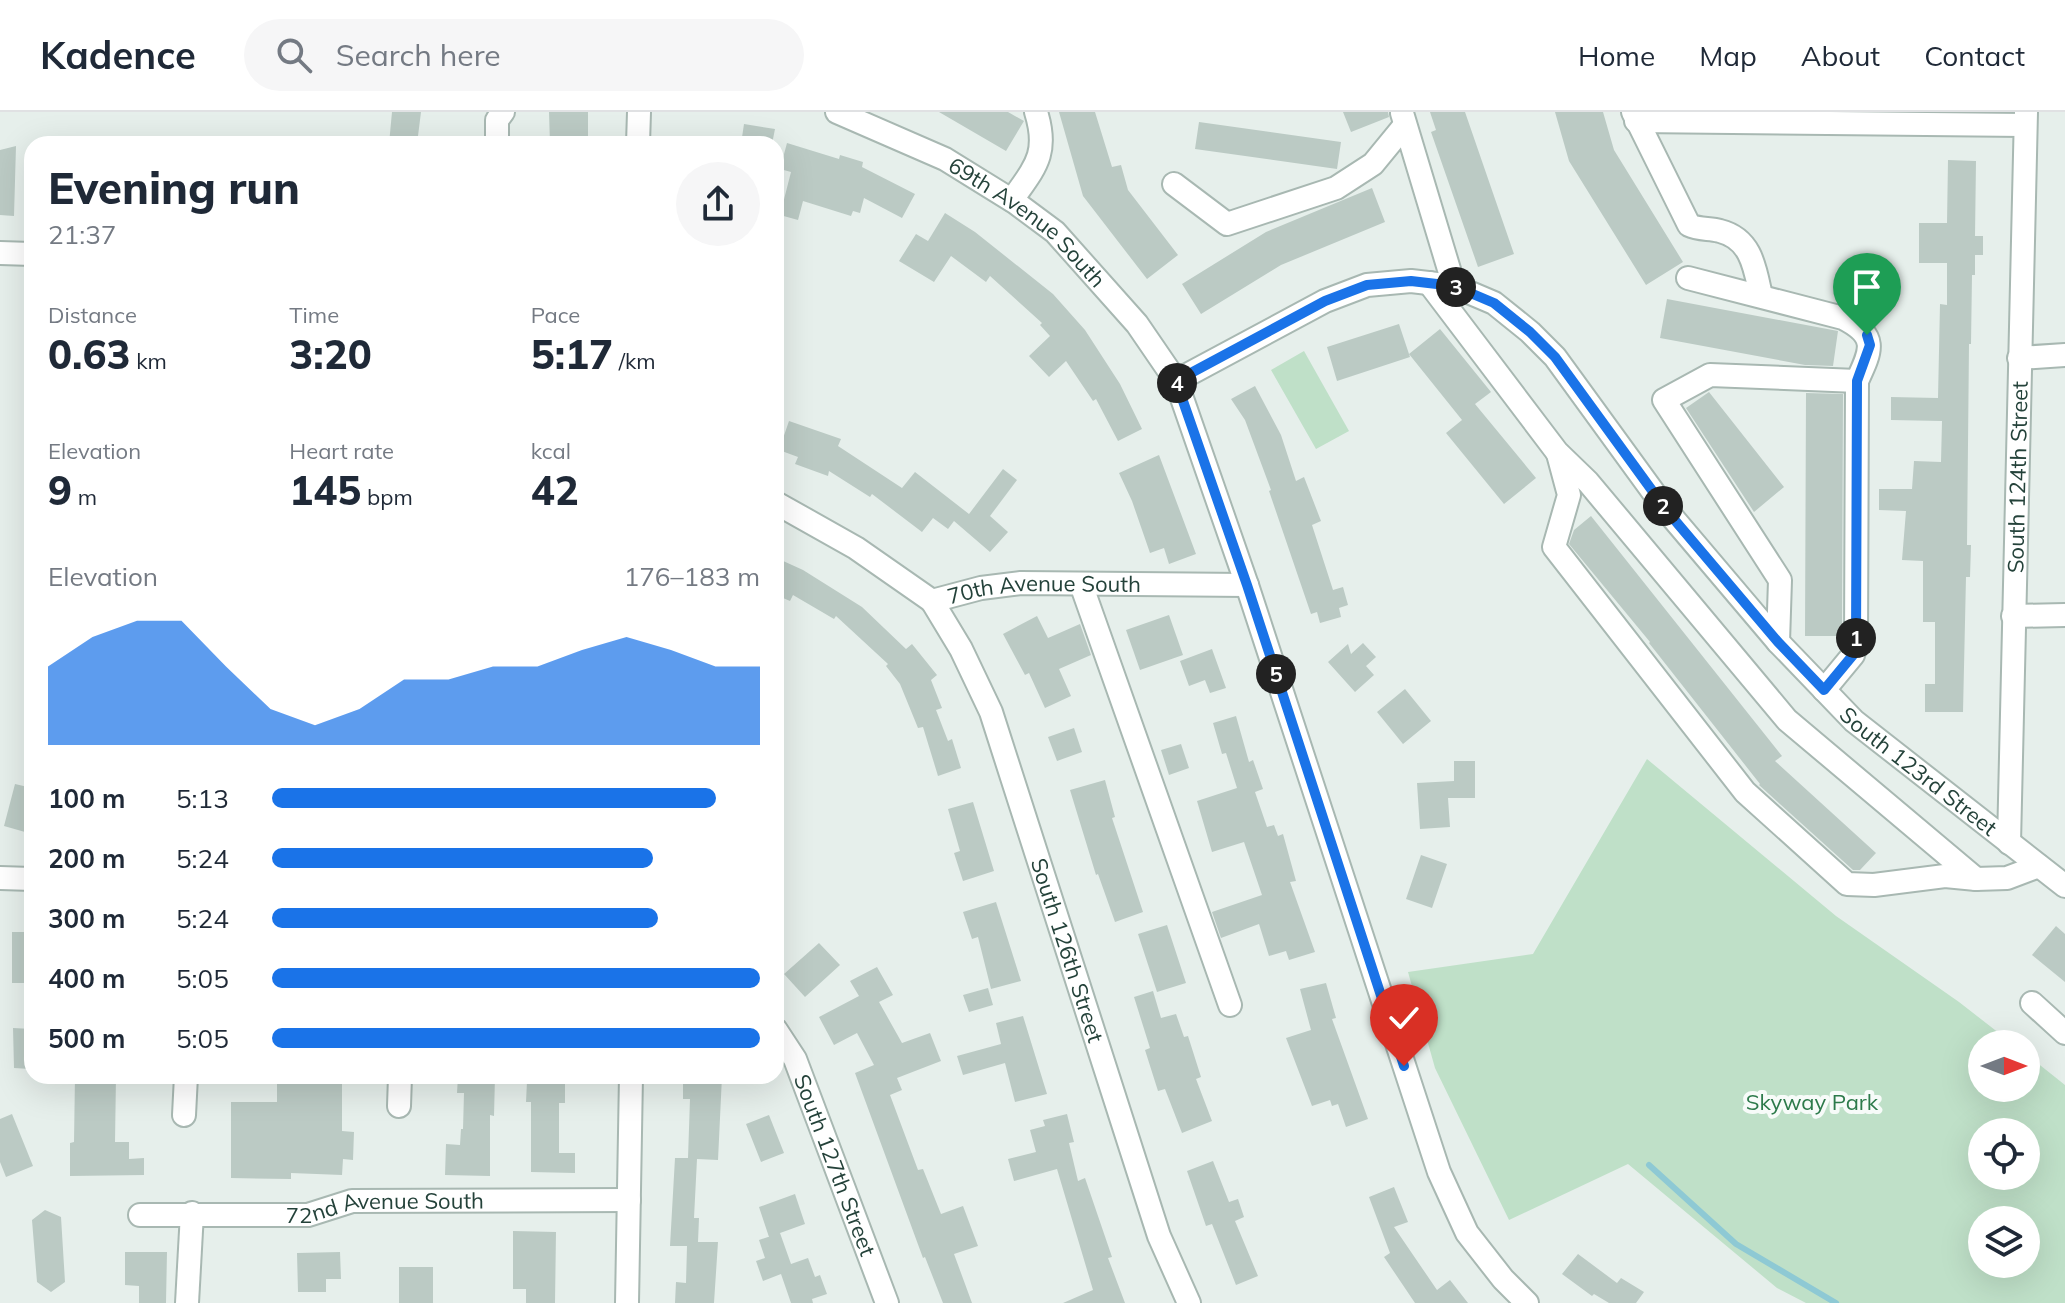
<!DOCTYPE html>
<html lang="en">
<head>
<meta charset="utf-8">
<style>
	:root { --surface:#fff; --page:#f6f6f7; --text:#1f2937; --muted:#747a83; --line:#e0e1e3; --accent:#1a73e8 }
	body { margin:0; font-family:Mulish,sans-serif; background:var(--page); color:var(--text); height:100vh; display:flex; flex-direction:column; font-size:30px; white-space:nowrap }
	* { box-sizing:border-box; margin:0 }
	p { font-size:26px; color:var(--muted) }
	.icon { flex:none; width:44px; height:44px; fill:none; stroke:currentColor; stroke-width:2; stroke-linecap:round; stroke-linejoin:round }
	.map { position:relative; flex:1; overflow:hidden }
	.sheet { position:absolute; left:24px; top:24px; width:760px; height:948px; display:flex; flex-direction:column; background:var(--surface); border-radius:24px; box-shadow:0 8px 32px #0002 }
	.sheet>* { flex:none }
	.needle { width:52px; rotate:90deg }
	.buttons { position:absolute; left:1968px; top:918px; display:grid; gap:16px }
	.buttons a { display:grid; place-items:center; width:72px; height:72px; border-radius:50%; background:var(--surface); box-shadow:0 8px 32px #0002; font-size:40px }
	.pin { position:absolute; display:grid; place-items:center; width:68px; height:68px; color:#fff; margin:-82px -34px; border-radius:50% 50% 50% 0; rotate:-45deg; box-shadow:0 0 8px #0007 }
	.pin .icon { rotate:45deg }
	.km { position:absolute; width:40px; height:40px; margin:-20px; border-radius:50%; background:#222; color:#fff; font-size:22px; line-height:40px; text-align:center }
	.round { display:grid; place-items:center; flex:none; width:84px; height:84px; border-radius:42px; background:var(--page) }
	.overview { display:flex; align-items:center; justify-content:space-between; height:136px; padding:0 24px }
	h1 { font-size:44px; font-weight:800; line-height:60px }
	.stats { display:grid; grid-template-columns:repeat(3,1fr); gap:12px; height:136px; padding:8px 24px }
	.stats div { display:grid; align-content:center }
	.stats b { font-size:40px; font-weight:800 }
	.stats small { font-size:22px; font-weight:400 }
	.stats p { font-size:22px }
	.chart { height:224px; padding:16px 24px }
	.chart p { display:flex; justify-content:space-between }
	.chart svg { width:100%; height:144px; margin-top:8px; fill:var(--accent); opacity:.7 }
	ul { padding:0 24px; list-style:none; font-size:26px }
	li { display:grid; grid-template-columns:128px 96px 1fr; align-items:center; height:60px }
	li i { height:20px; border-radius:10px; background:var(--accent) }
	header { display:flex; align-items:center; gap:48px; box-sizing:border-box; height:112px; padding:0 40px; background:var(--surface); border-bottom:2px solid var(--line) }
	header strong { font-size:38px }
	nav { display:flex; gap:44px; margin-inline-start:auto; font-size:28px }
	.search { width:560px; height:72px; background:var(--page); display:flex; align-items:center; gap:20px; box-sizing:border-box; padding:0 28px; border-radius:44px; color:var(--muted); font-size:30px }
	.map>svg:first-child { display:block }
	.green { fill:#bfe0c8; fill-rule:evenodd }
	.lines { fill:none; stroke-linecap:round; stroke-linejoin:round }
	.stream { stroke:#8ec9d4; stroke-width:6 }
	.building { fill:#bbcac4 }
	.minor-casing { stroke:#a8b8b2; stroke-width:26 }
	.minor { stroke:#fff; stroke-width:22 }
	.route-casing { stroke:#fff; stroke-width:16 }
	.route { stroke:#1a73e8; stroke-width:10 }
	.labels { text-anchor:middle; stroke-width:8; stroke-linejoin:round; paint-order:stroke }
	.street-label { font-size:22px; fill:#24423a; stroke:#f7fbf9 }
	.park-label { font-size:22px; fill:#2d7a4b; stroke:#f7fbf9 }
</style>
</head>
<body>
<header>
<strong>Kadence</strong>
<div class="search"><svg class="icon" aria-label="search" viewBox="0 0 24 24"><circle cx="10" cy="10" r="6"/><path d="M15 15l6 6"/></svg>Search here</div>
<nav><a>Home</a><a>Map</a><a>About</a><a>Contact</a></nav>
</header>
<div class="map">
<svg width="2065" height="1191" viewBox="0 0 2065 1191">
	<rect width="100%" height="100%" fill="#e6efeb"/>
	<!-- green -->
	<path class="green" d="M1304 239 1349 319 1316 337 1271 258Z
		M1647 647 1836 804 1959 890 2013 932H1982V976H2026V942L2065 973V1191H1806L1777 1176 1628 1052 1509 1108 1435 956 1408 860 1533 842ZM2026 1020V1064H1982V1020ZM2026 1108V1152H1982V1108Z"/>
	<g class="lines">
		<!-- stream -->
		<path class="stream" d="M1649 1053 1736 1132 1836 1191"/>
	</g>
	<!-- building -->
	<path class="building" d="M392 0H421L417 32H389Z
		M549 0H588V32H550Z
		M939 0H1008L1024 9 1006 39Z
		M1059 0H1095L1112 55 1121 53 1128 78 1178 143 1147 167 1083 84Z
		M1343 0H1388L1389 5 1351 20Z
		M1430 0H1465L1514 142 1478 155 1431 20 1436 18Z
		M1555 0H1603L1614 38 1683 150 1646 173 1569 49Z
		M1199 10 1341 30 1337 57 1195 37Z
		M744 12 775 17 772 32H741Z
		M787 31 839 47 840 43 863 50 862 55 915 82 902 106 864 86 860 101 853 99 851 104 803 89 798 108 780 103 791 60 780 57Z
		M16 34 14 104 0 103V38Z
		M1948 48 1976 49 1975 124H1983V143H1975V163H1972L1971 232H1969L1967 433H1971L1970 465H1966L1963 600H1925V572H1935V510H1923V449L1902 448 1906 399 1879 398V377H1912L1914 349 1941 350 1942 309 1891 308V285L1938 286 1940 192 1947 193V151H1919V111H1947Z
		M1372 76 1385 110 1281 153 1201 202 1182 172 1266 120Z
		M945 101 975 120 1053 182 1085 218 1120 272 1142 317 1118 329 1096 287 1093 289 1066 249 1049 265 1029 244 1050 224 1040 213 1042 211 990 164 986 170 951 144 934 170 899 149 916 122 928 129Z
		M1667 187 1838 219 1833 254 1805 253 1660 226Z
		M1399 212 1410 245 1337 269 1327 235Z
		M1440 217 1491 280 1475 292 1536 366 1504 392 1446 321 1462 308 1409 242Z
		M1255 274 1281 323 1296 369 1304 365 1321 409 1312 413 1333 478 1343 475 1348 493 1339 496 1341 505 1320 511 1317 500 1311 502 1269 379 1271 378 1245 308 1231 287Z
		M1709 280 1784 375 1754 400 1686 296Z
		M1806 281 1843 282 1842 524H1805Z
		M789 309 841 327 838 334 902 376 915 360 969 402 1003 357 1017 368 990 404 1008 420 990 440 954 409 948 417 933 406 922 420 872 382 870 385 829 359 828 364 795 352 798 345 779 338Z
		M1159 343 1196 442 1169 452 1164 436 1150 441 1132 389 1119 361Z
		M1591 404 1782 644 1775 649 1876 741 1860 758H1853L1759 673 1760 672 1649 531 1650 530 1569 432 1574 418Z
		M781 448 803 458 862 495 906 537 912 532 937 563 931 568 942 596 936 598 948 629 952 627 961 656 938 664 923 615 918 616 900 572 886 554 888 552 836 504 834 507 793 483 790 489 776 483V459Z
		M1169 503 1183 543 1140 558 1126 518Z
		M1037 504 1048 526 1080 512 1091 543 1059 557 1071 584 1045 596 1029 561 1025 563 1003 522Z
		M1363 531 1376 545 1366 554 1374 563 1355 580 1328 550 1348 532 1351 542Z
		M1212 537 1226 576 1210 581 1205 568 1189 574 1180 549Z
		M1405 577 1431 609 1403 632 1377 600Z
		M1236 604 1249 650 1253 648 1263 677 1255 680 1267 715 1274 713 1278 724 1283 722 1296 769 1290 770 1315 840 1289 848 1286 839 1269 844 1259 812 1221 826 1212 800 1262 783 1244 730 1212 740 1197 689 1237 676 1226 641 1222 642 1213 611Z
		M1074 616 1082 640 1057 649 1048 625Z
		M1181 632 1189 656 1169 663 1161 638Z
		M1454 649H1475V686H1448L1450 715 1420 717 1417 671 1454 669Z
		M1105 668 1115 705 1112 706 1143 800 1115 810 1098 762 1096 763 1070 678Z
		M15 672 32 676V722L4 714Z
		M973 690 994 759 963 769 954 741 960 739 948 697Z
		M1421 743 1447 752 1432 796 1406 787Z
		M996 790 1021 869 991 877 978 825 972 827 963 800Z
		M1167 813 1186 871 1157 880 1138 822Z
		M2056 814 2065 822V870L2032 843Z
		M12 820H32V871H12Z
		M819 831 840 853 805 885 784 862Z
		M877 855 893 883 879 890 902 931 930 921 941 949 897 966 902 978 890 983 918 1058 923 1057 941 1102 963 1094 978 1134 954 1142 972 1191H943L925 1145 923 1146 855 961 874 953 857 921 834 933 819 905 859 884 850 869Z
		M1326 871 1336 906 1332 907 1368 1007 1346 1015 1338 992 1332 994 1330 988 1312 994 1286 926 1311 918 1300 877Z
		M988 876 993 893 969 900 963 883Z
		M1153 879 1161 906 1176 902 1184 925 1188 924 1201 965 1196 967 1212 1009 1182 1021 1165 977 1158 979 1145 938 1150 936 1134 885Z
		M1023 904 1047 982 1015 990 1005 951 963 963 957 944 1001 932 996 911Z
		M13 916 32 917 30 957 14 956Z
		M75 964H116L115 1030H129V1047L144 1046V1063L70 1064V1031L74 1030Z
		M277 964H342V1019L354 1020 353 1048 343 1047 342 1063 291 1061V1067L231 1066V990H277Z
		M458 964H495L494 1004 490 1003V1064L445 1063 446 1032 460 1033 461 1017H463L464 981H457Z
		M536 964H565V991H559V1041H575V1061L531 1060V990H526L527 969H535Z
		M683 964H722L718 1048 697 1047 694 1106H699L698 1130H718L714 1191H675L676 1170 686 1171 687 1134H670L675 1046H688L690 987H683Z
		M12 1002 33 1054 6 1065 0 1050V1007Z
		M1067 1002 1074 1030 1069 1031 1078 1069 1085 1066 1112 1145 1108 1146 1125 1191H1063L1093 1178 1057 1057 1014 1069 1008 1047 1036 1040 1030 1018 1045 1014 1043 1008Z
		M769 1003 784 1041 761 1050 746 1012Z
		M1213 1049 1229 1090 1238 1087 1244 1105 1235 1109 1258 1164 1236 1173 1212 1112 1206 1114 1187 1059Z
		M1394 1075 1408 1110 1394 1115 1437 1178 1450 1168 1468 1191H1415L1384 1145 1390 1141 1369 1085Z
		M795 1082 805 1112 769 1125 759 1095Z
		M45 1098 61 1105 65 1170 51 1180 37 1170 32 1108Z
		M513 1119 556 1120 555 1191H526V1177H513Z
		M780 1121 791 1152 808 1146 815 1165 820 1163 827 1182 812 1187 813 1191H791L781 1162 763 1169 756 1149 765 1146 759 1128Z
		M125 1140H167L166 1191H139V1174L125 1173Z
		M340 1140 341 1167H326V1180H298L297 1141Z
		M1578 1142 1617 1171 1621 1166 1644 1180 1636 1191H1609L1594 1182 1592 1184 1562 1162Z
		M399 1155H433V1191H399Z"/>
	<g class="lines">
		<defs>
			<g id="minor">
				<path id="s1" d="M837 0 945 47 1016 91 1055 120 1137 212 1176 269 1247 473 1439 1060 1467 1121 1503 1167 1527 1191"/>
				<path d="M1633 0 1689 113C1699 118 1710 116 1720 119 1752 127 1755 157 1761 184"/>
				<path d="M1402 1 1454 174"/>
				<path d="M1636 9 2024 13"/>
				<path d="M497 32V8L503 0"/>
				<path d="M638 32 639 0"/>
				<path d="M1174 72 1227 112 1336 76 1373 52 1405 13"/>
				<path d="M1012 88C1035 55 1049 42 1036 0"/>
				<path d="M0 141 32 142"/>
				<path d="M1688 166 1843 206C1878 224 1872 237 1857 269L1856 533 1853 543 1824 578"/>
				<path d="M1429 171 1557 340 1588 370 1787 608 1976 767"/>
				<path d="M2019 246 2065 243"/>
				<path id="s2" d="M1176 269 1325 189 1367 173 1411 169 1454 174 1494 191 1530 220 1555 245 1667 399 1778 530 1854 609 2065 774"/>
				<path d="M1558 342 1569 383 1554 435 1745 680 1847 772 1874 773 1945 764 1976 767 2007 766 2039 754"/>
				<path id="s3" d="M776 391 856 436 932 489 981 476 1021 471 1247 473"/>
				<path d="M1081 472 1230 893"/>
				<path id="s4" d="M932 489 961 537 991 600 1159 1124 1189 1191"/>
				<path d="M2013 504 2065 503"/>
				<path d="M1778 530 1780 468 1664 288 1710 263 1857 269"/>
				<path id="s5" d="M2009 731 2026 0"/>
				<path d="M0 766 32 767"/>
				<path d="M2032 891 2065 921"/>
				<path id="s6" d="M776 918 795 947 887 1191"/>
				<path d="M399 994 400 964"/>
				<path d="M184 1003 186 964"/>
				<path id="s7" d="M140 1103H308L352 1089 629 1088"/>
				<path d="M187 1191 192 1101"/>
				<path d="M627 1191 631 964"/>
			</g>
		</defs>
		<!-- minor casing -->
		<use href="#minor" class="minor-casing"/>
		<!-- minor -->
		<use href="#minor" class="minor"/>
	</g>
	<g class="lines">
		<defs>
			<path id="route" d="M1404 954 1247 473 1176 269 1325 189 1367 173 1411 169 1454 174 1494 191 1530 220 1555 245 1667 399 1778 530 1824 578 1853 543 1856 533 1857 269 1870 233 1867 223"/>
		</defs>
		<!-- route casing -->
		<use href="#route" class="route-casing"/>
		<!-- route -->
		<use href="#route" class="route"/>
	</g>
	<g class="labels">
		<!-- street labels -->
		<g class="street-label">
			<text dy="8" stroke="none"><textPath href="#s1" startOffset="222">69th Avenue South</textPath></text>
			<text dy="8" stroke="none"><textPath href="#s5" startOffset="366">South 124th Street</textPath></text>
			<text dy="8" stroke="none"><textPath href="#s3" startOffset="298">70th Avenue South</textPath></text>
			<text dy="8" stroke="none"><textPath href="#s2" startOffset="980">South 123rd Street</textPath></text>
			<text dy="8" stroke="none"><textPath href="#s4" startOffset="376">South 126th Street</textPath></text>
			<text dy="8" stroke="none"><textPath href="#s6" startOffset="148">South 127th Street</textPath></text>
			<text dy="8" stroke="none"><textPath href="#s7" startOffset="246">72nd Avenue South</textPath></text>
		</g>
		<!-- park labels -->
		<g class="park-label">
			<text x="1812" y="998">Skyway Park</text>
		</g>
	</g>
</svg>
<div class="buttons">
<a><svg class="needle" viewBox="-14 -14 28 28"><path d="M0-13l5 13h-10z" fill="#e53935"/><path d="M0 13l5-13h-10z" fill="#747a83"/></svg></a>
<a><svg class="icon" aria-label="locate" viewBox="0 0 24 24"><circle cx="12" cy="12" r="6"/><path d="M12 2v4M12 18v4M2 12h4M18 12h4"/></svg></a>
<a><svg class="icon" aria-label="layers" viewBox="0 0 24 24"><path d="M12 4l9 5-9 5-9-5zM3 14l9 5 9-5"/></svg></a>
</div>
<div class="pin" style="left:1867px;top:223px;background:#1e9e55"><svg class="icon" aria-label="arrive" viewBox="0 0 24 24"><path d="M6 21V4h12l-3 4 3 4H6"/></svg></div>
<div class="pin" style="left:1404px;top:954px;background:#d93025"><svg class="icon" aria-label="check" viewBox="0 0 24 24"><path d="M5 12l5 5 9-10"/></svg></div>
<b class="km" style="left:1856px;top:526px">1</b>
<b class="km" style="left:1663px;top:394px">2</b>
<b class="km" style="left:1456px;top:175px">3</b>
<b class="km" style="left:1177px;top:271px">4</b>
<b class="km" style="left:1276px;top:562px">5</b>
<section class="sheet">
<div class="overview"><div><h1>Evening run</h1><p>21:37</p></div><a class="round"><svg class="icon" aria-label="share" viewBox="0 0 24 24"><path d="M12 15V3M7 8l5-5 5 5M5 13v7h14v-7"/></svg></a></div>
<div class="stats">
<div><p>Distance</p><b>0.63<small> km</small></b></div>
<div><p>Time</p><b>3:20</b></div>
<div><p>Pace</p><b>5:17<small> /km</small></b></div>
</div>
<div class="stats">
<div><p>Elevation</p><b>9<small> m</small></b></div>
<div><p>Heart rate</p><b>145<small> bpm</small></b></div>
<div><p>kcal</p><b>42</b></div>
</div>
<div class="chart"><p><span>Elevation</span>176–183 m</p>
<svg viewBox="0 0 160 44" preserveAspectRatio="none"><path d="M0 44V20L10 11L20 6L30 6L40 20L50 33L60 38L70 33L80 24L90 24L100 20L110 20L120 15L130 11L140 15L150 20L160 20V44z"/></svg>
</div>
<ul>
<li><b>100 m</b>5:13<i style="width:91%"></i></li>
<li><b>200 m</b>5:24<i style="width:78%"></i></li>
<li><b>300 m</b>5:24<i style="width:79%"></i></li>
<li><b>400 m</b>5:05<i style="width:100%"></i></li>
<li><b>500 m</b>5:05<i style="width:100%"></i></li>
</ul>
</section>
</div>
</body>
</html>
